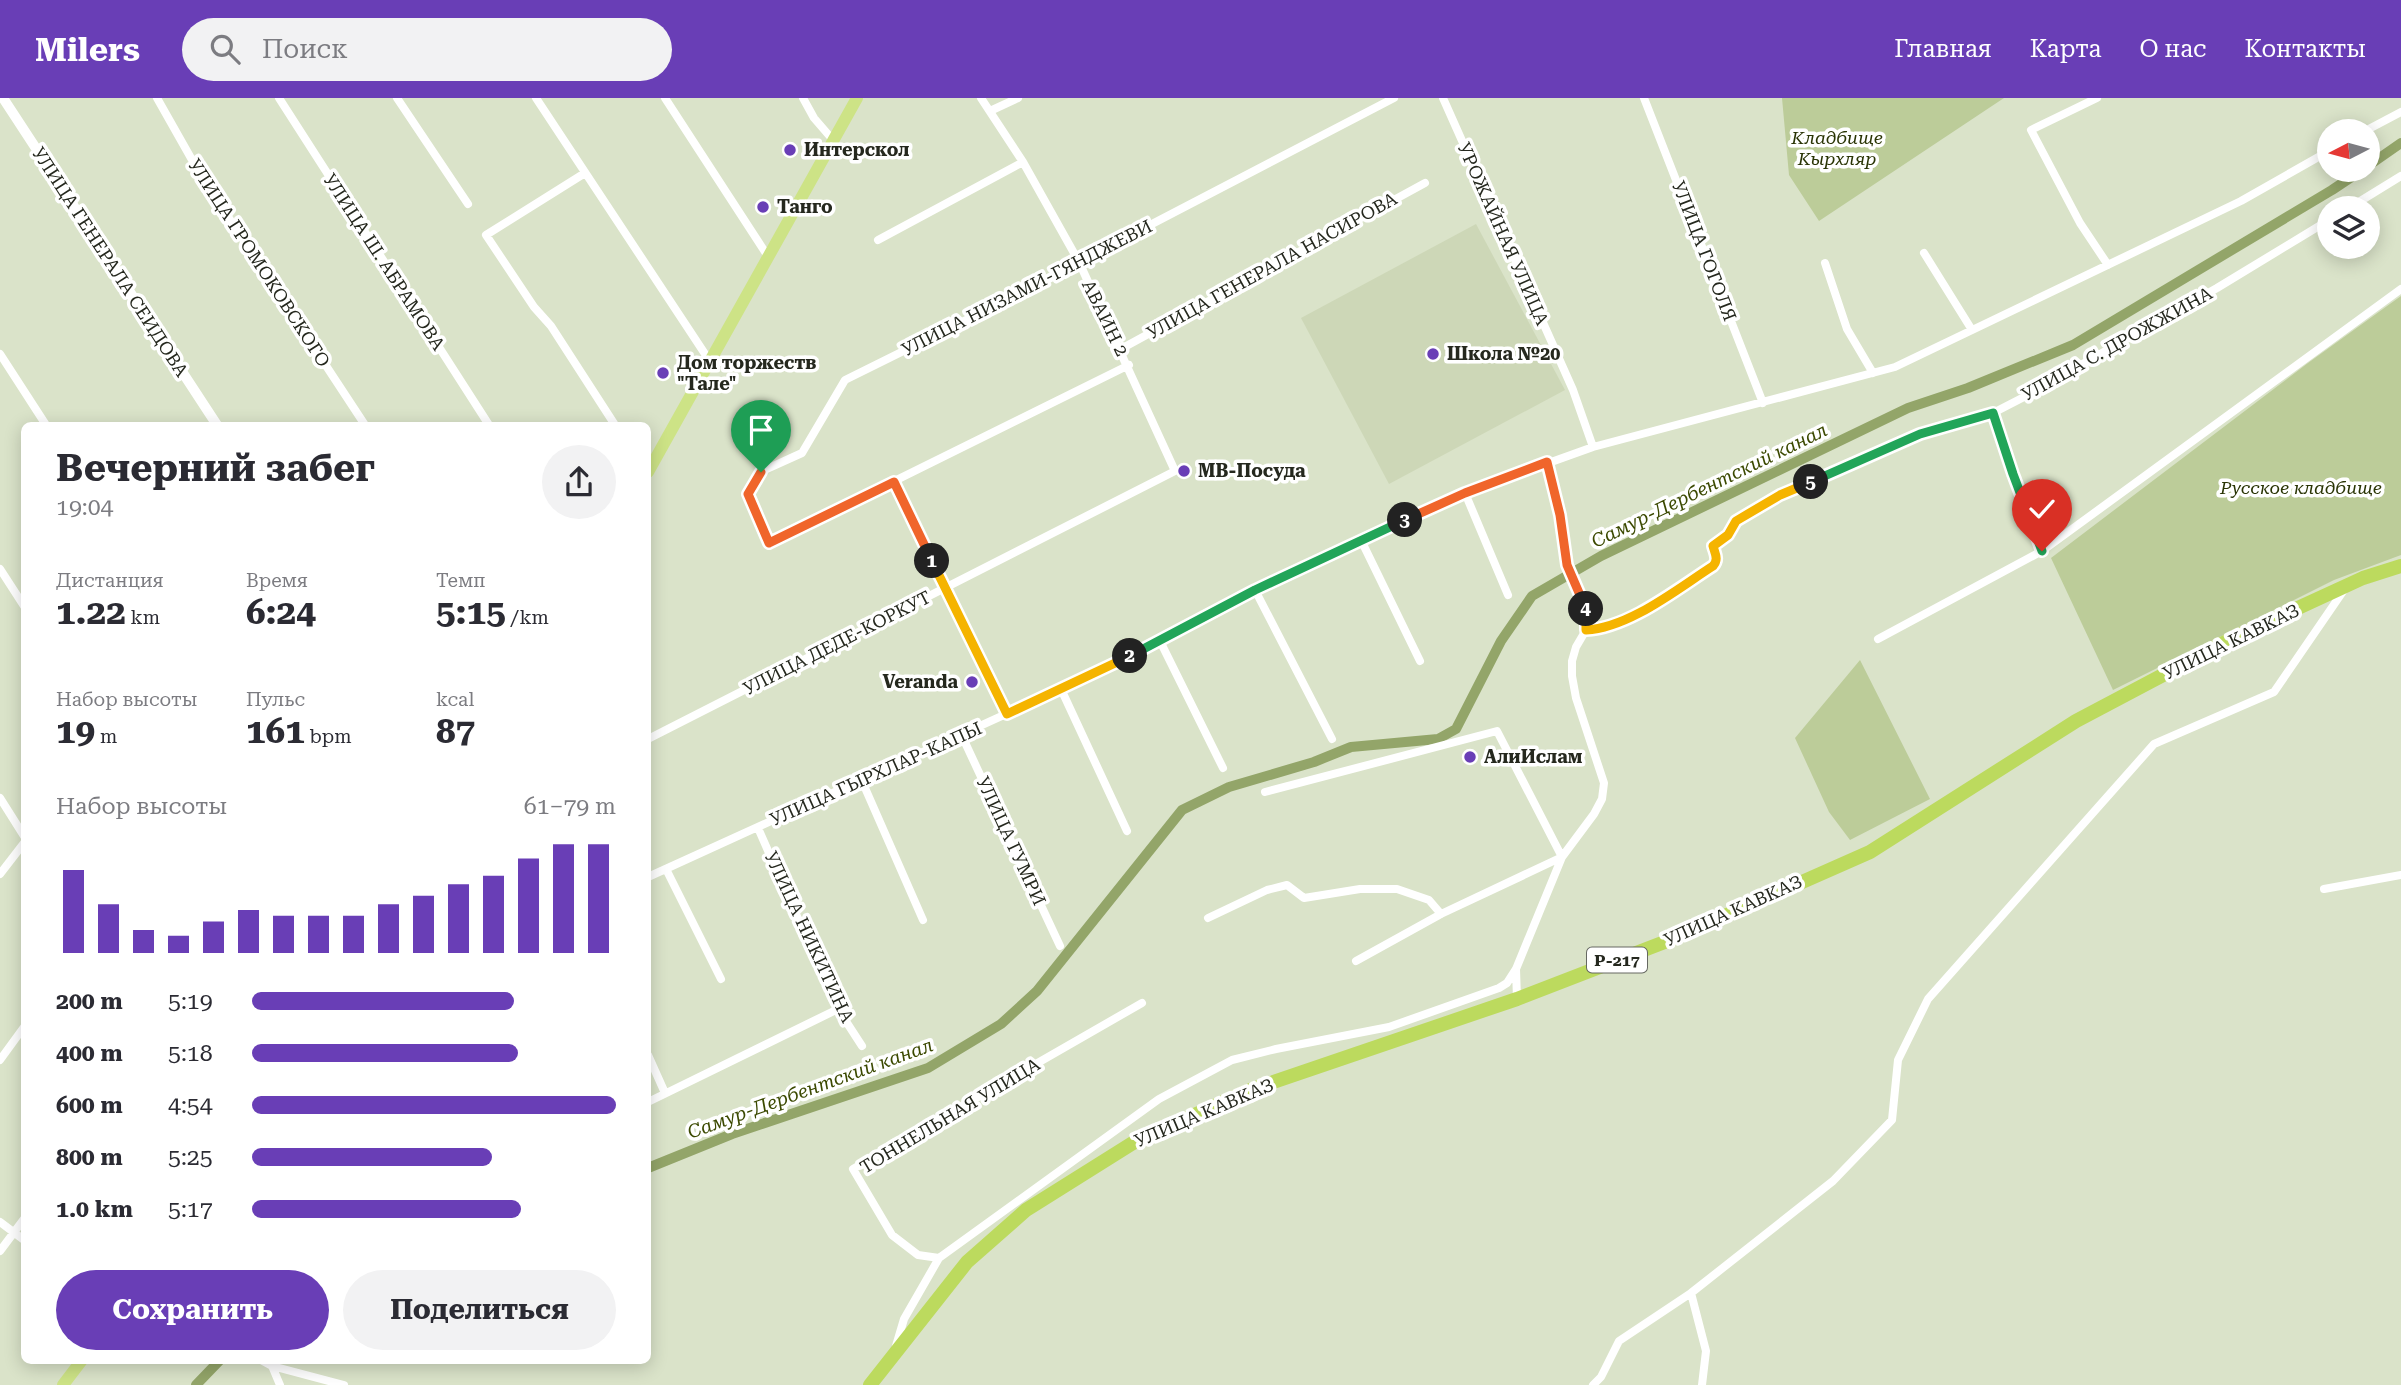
<!DOCTYPE html>
<html lang="ru">
<head>
<meta charset="utf-8">
<style>
	:root { --surface:#fff; --page:#f2f2f3; --text:#2b2b33; --muted:#7c7c81; --accent:#693eb6 }
	body { margin:0; font-family:"Roboto Serif",serif; background:var(--page); color:var(--text); height:100vh; display:flex; flex-direction:column; font-size:26px; white-space:nowrap }
	* { box-sizing:border-box; margin:0 }
	p { font-size:23px; color:var(--muted) }
	.icon { flex:none; width:38px; height:38px; fill:none; stroke:currentColor; stroke-width:2; stroke-linecap:round; stroke-linejoin:round }
	.map { position:relative; flex:1; overflow:hidden }
	.drawer { position:absolute; left:21px; top:324px; width:630px; height:942px; display:flex; flex-direction:column; background:var(--surface); border-radius:10px; box-shadow:0 4px 18px #0003 }
	.drawer>* { flex:none }
	.needle { width:46px; rotate:264deg }
	.tools { position:absolute; left:2317px; top:21px; display:grid; gap:14px }
	.tools a { display:grid; place-items:center; width:63px; height:63px; border-radius:50%; background:var(--surface); box-shadow:0 4px 18px #0003; font-size:35px }
	.pin { position:absolute; display:grid; place-items:center; width:60px; height:60px; color:#fff; margin:-72px -30px; border-radius:50% 50% 50% 0; rotate:-45deg; box-shadow:0 0 7px #0007 }
	.pin .icon { rotate:45deg }
	.km { position:absolute; width:35px; height:35px; margin:-18px; border-radius:50%; background:#222; color:#fff; font-size:19px; line-height:35px; text-align:center }
	.round { display:grid; place-items:center; flex:none; width:74px; height:74px; border-radius:37px; background:var(--page) }
	.headline { display:flex; align-items:center; justify-content:space-between; height:119px; padding:0 35px }
	h1 { font-size:38px; font-weight:700; line-height:52px }
	.metrics { display:grid; grid-template-columns:repeat(3,1fr); gap:10px; height:119px; padding:7px 35px }
	.metrics div { display:grid; align-content:center }
	.metrics b { font-size:35px; font-weight:700 }
	.metrics small { font-size:19px; font-weight:400 }
	.metrics p { font-size:19px }
	.chart { height:196px; padding:14px 35px }
	.chart p { display:flex; justify-content:space-between }
	.chart svg { width:100%; height:126px; margin-top:7px; stroke:var(--accent); stroke-width:6 }
	.action { display:flex; gap:14px; margin-top:auto; padding:14px 35px }
	.action a { flex:1; height:80px; border-radius:42px; background:var(--accent); color:#fff; font-size:28px; font-weight:700; line-height:80px; text-align:center }
	.action a+a { background:var(--page); color:var(--text) }
	ul { padding:0 35px; list-style:none; font-size:23px }
	li { display:grid; grid-template-columns:112px 84px 1fr; align-items:center; height:52px }
	li i { height:18px; border-radius:9px; background:var(--accent) }
	header { display:flex; align-items:center; gap:42px; box-sizing:border-box; height:98px; padding:0 35px; background:var(--accent); color:#fff }
	header strong { font-size:33px }
	nav { display:flex; gap:38px; margin-inline-start:auto; font-size:24px }
	.search { width:490px; height:63px; background:var(--page); display:flex; align-items:center; gap:18px; box-sizing:border-box; padding:0 24px; border-radius:38px; color:var(--muted); font-size:26px }
	.map>svg:first-child { display:block }
	.built { fill:#cdd7b7 }
	.green { fill:#bccc99 }
	.lines { fill:none; stroke-linecap:round; stroke-linejoin:round }
	.canal { stroke:#93a569; stroke-width:10 }
	.minor { stroke:#fff; stroke-width:8 }
	.tertiary { stroke:#fff; stroke-width:10 }
	.primary { stroke:#cde386; stroke-width:12 }
	.trunk { stroke:#bcda5e; stroke-width:14 }
	.split-1-casing { stroke:#fff; stroke-width:14 }
	.split-2-casing { stroke:#fff; stroke-width:14 }
	.split-3-casing { stroke:#fff; stroke-width:14 }
	.split-4-casing { stroke:#fff; stroke-width:14 }
	.split-5-casing { stroke:#fff; stroke-width:14 }
	.split-6-casing { stroke:#fff; stroke-width:14 }
	.split-1 { stroke:#f0652b; stroke-width:9 }
	.split-2 { stroke:#f5b400; stroke-width:9 }
	.split-3 { stroke:#22a559; stroke-width:9 }
	.split-4 { stroke:#f0652b; stroke-width:9 }
	.split-5 { stroke:#f5b400; stroke-width:9 }
	.split-6 { stroke:#22a559; stroke-width:9 }
	.poi-dot { fill:#693eb6; stroke:#fff; stroke-width:2.5 }
	.labels { text-anchor:middle; stroke-width:7; stroke-linejoin:round; paint-order:stroke }
	.shield { fill:#fff; stroke:#666862; stroke-width:2 }
	.shield-label { font-size:16px; font-weight:bold; fill:#25281e }
	.park-label { font-size:18px; font-style:italic; fill:#293404; stroke:#fff }
	.poi-label { font-size:18px; font-weight:bold; fill:#25281e; stroke:#fff; text-anchor:start }
	.street-label { font-size:18px; fill:#25281e; stroke:#fff }
	.water-label { font-size:19px; font-style:italic; fill:#3b4900; stroke:#fff }
</style>
</head>
<body>
<header>
<strong>Milers</strong>
<div class="search"><svg class="icon" aria-label="search" viewBox="0 0 24 24"><circle cx="10" cy="10" r="6"/><path d="M15 15l6 6"/></svg>Поиск</div>
<nav><a>Главная</a><a>Карта</a><a>О нас</a><a>Контакты</a></nav>
</header>
<div class="map">
<svg width="2401" height="1287" viewBox="0 0 2401 1287">
	<rect width="100%" height="100%" fill="#dae3c9"/>
	<!-- built -->
	<path class="built" d="M1476 126 1565 292 1389 386 1301 220Z"/>
	<!-- green -->
	<path class="green" d="M1782 0H2004L1819 123 1789 77Z
		M2401 198V457L2334 482 2113 592 2051 460 2308 265Z
		M1860 562 1930 701 1850 742 1829 714 1795 640Z"/>
	<g class="lines">
		<!-- canal -->
		<path class="canal" d="M2368 68 2401 45
			M648 1070 732 1036 928 970 1001 926 1037 893 1182 712 1229 689 1314 664 1351 649 1438 641 1456 631 1501 543 1532 498 1601 458 1908 310 1968 290 2073 247 2332 92 2362 72
			M196 1287 220 1262"/>
		<!-- minor -->
		<path class="minor" d="M157 0 200 76 365 327
			M279 0 489 327
			M397 0 468 106
			M536 0 711 265
			M665 0 769 160
			M803 0 814 20 833 42
			M1443 0 1573 292 1593 349
			M1644 0 1763 305
			M2097 0 2031 32 2080 125 2108 167
			M990 13 1018 0
			M2365 33 2401 14
			M585 75 486 137 534 209 551 228 615 327
			M2349 110 2401 78
			M878 142 1023 64
			M1924 155 1972 232
			M1825 165 1847 231 1873 275
			M1119 252 1425 85
			M0 256 46 327
			M1129 267 769 445 748 395 760 374 802 355 845 282 1071 170 1079 164 1394 0
			M1993 315 2013 376 2042 453
			M894 384 1007 616
			M1465 395 1508 497
			M1361 442 1420 563
			M0 471 24 508
			M1255 492 1332 641
			M1586 532 1602 531 1620 526 1713 468 1717 458 1713 448 1728 437 1736 423 1780 397 1920 336 1993 315 2024 299 2217 190 2329 122
			M1878 541 2042 453 2401 191
			M1160 543 1223 670
			M1061 591 1127 733
			M962 638 1060 848
			M648 641 1175 373 1079 164 1023 64 981 0
			M862 683 923 822
			M0 700 24 738
			M758 730 838 911 862 948
			M666 771 721 881
			M0 776 24 745
			M648 779 1061 591 1160 543 1255 492 1465 395 1593 349 1895 269 2241 103 2329 53
			M2324 791 2401 777
			M1208 820 1267 792 1287 787 1304 800 1360 791H1397L1429 802 1441 816
			M1356 863 1441 816 1562 759 1594 716 1602 701 1604 685 1576 600 1572 578V563L1576 549 1586 532V513L1567 467 1560 417 1547 364
			M1516 871 1517 901
			M1142 905 853 1071 892 1137 918 1157 939 1160 1159 1001 1232 962 1276 951 1389 929 1499 890 1507 885 1516 871 1562 759 1497 633 1265 694
			M648 957 665 995
			M0 962 24 929
			M648 1004 838 911
			M0 1124 24 1142
			M0 1153 24 1121
			M1691 1195 1706 1253 1702 1287
			M896 1248 904 1221 939 1160
			M261 1262 272 1268 280 1287
			M272 1268 344 1287
			M1593 1287 1601 1279 1619 1243 1691 1195 1833 1083 1892 1022 1898 962 1928 901 2154 646 2274 594 2346 489"/>
		<!-- tertiary -->
		<path class="tertiary" d="M3 0 217 327"/>
		<!-- primary -->
		<path class="primary" d="M648 374 857 0
			M63 1287 82 1262"/>
		<!-- trunk -->
		<path class="trunk" d="M870 1287 967 1164 1026 1112 1136 1043 1253 991 1517 901 1675 840 1870 754 2076 623 2233 540 2363 480 2401 468"/>
	</g>
	<g class="lines">
		<defs>
			<path id="split-1" d="M761 374 748 396 769 445 894 384 932 463"/>
			<path id="split-2" d="M932 463 1007 616 1130 558"/>
			<path id="split-3" d="M1130 558 1255 492 1405 422"/>
			<path id="split-4" d="M1405 422 1465 395 1547 364 1560 417 1567 467 1586 511"/>
			<path id="split-5" d="M1586 511V532C1629 530 1677 491 1713 468 1719 461 1715 456 1713 448L1728 437 1736 423 1780 397 1811 384"/>
			<path id="split-6" d="M1811 384 1920 336 1993 315 2013 376 2042 453"/>
		</defs>
		<!-- split-1 casing -->
		<use href="#split-1" class="split-1-casing"/>
		<!-- split-2 casing -->
		<use href="#split-2" class="split-2-casing"/>
		<!-- split-3 casing -->
		<use href="#split-3" class="split-3-casing"/>
		<!-- split-4 casing -->
		<use href="#split-4" class="split-4-casing"/>
		<!-- split-5 casing -->
		<use href="#split-5" class="split-5-casing"/>
		<!-- split-6 casing -->
		<use href="#split-6" class="split-6-casing"/>
		<!-- split-1 -->
		<use href="#split-1" class="split-1"/>
		<!-- split-2 -->
		<use href="#split-2" class="split-2"/>
		<!-- split-3 -->
		<use href="#split-3" class="split-3"/>
		<!-- split-4 -->
		<use href="#split-4" class="split-4"/>
		<!-- split-5 -->
		<use href="#split-5" class="split-5"/>
		<!-- split-6 -->
		<use href="#split-6" class="split-6"/>
	</g>
	<!-- markers -->
	<g class="poi-dot">
		<circle cx="790" cy="52" r="7"/>
		<circle cx="763" cy="109" r="7"/>
		<circle cx="1433" cy="256" r="7"/>
		<circle cx="663" cy="275" r="7"/>
		<circle cx="1184" cy="373" r="7"/>
		<circle cx="972" cy="584" r="7"/>
		<circle cx="1470" cy="659" r="7"/>
	</g>
	<g class="labels">
		<!-- shield labels -->
		<rect class="shield" x="1587" y="849.5" width="60" height="25" rx="5"/>
		<g class="shield-label">
			<text x="1617" y="868">Р-217</text>
		</g>
		<!-- park labels -->
		<g class="park-label">
			<text x="1837" y="46">Кладбище<tspan x="1837" dy="21">Кырхляр</tspan></text>
			<text x="2301" y="396">Русское кладбище</text>
		</g>
		<!-- poi labels -->
		<g class="poi-label">
			<text x="804" y="58">Интерскол</text>
			<text x="777" y="115">Танго</text>
			<text x="1447" y="262">Школа №20</text>
			<text x="677" y="271">Дом торжеств<tspan x="677" dy="21">"Тале"</tspan></text>
			<text x="1198" y="379">МВ-Посуда</text>
			<text x="958" y="590" text-anchor="end">Veranda</text>
			<text x="1484" y="665">АлиИслам</text>
		</g>
		<!-- street labels -->
		<g class="street-label">
			<text transform="translate(1503 136) rotate(66)" y="6">УРОЖАЙНАЯ УЛИЦА</text>
			<text transform="translate(1704 153) rotate(69)" y="6">УЛИЦА ГОГОЛЯ</text>
			<text transform="translate(110 164) rotate(57)" y="6">УЛИЦА ГЕНЕРАЛА СЕИДОВА</text>
			<text transform="translate(384 164) rotate(57)" y="6">УЛИЦА Ш. АБРАМОВА</text>
			<text transform="translate(259 165) rotate(57)" y="6">УЛИЦА ГРОМОКОВСКОГО</text>
			<text transform="translate(1272 168) rotate(-29)" y="6">УЛИЦА ГЕНЕРАЛА НАСИРОВА</text>
			<text transform="translate(1027 190) rotate(-27)" y="6">УЛИЦА НИЗАМИ-ГЯНДЖЕВИ</text>
			<text transform="translate(1105 220) rotate(64)" y="6">АВАИН 2</text>
			<text transform="translate(2117 246) rotate(-29)" y="6">УЛИЦА С. ДРОЖЖИНА</text>
			<text transform="translate(2231 544) rotate(-26)" y="6">УЛИЦА КАВКАЗ</text>
			<text transform="translate(837 545) rotate(-27)" y="6">УЛИЦА ДЕДЕ-КОРКУТ</text>
			<text transform="translate(876 676) rotate(-24)" y="6">УЛИЦА ГЫРХЛАР-КАПЫ</text>
			<text transform="translate(1011 743) rotate(65)" y="6">УЛИЦА ГУМРИ</text>
			<text transform="translate(1733 813) rotate(-24)" y="6">УЛИЦА КАВКАЗ</text>
			<text transform="translate(809 839) rotate(65)" y="6">УЛИЦА НИКИТИНА</text>
			<text transform="translate(1204 1015) rotate(-23)" y="6">УЛИЦА КАВКАЗ</text>
			<text transform="translate(950 1018) rotate(-31)" y="6">ТОННЕЛЬНАЯ УЛИЦА</text>
		</g>
		<!-- water labels -->
		<g class="water-label">
			<text transform="translate(1709 387) rotate(-26)" y="7">Самур-Дербентский канал</text>
			<text transform="translate(810 990) rotate(-20)" y="7">Самур-Дербентский канал</text>
		</g>
	</g>
</svg>
<div class="tools">
<a><svg class="needle" viewBox="-14 -14 28 28"><path d="M0-13l5 13h-10z" fill="#e53935"/><path d="M0 13l5-13h-10z" fill="#7c7c81"/></svg></a>
<a><svg class="icon" aria-label="layers" viewBox="0 0 24 24"><path d="M12 4l9 5-9 5-9-5zM3 14l9 5 9-5"/></svg></a>
</div>
<div class="pin" style="left:761px;top:374px;background:#1e9e55"><svg class="icon" aria-label="arrive" viewBox="0 0 24 24"><path d="M6 21V4h12l-3 4 3 4H6"/></svg></div>
<div class="pin" style="left:2042px;top:453px;background:#d93025"><svg class="icon" aria-label="check" viewBox="0 0 24 24"><path d="M5 12l5 5 9-10"/></svg></div>
<b class="km" style="left:932px;top:463px">1</b>
<b class="km" style="left:1130px;top:558px">2</b>
<b class="km" style="left:1405px;top:422px">3</b>
<b class="km" style="left:1586px;top:511px">4</b>
<b class="km" style="left:1811px;top:384px">5</b>
<section class="drawer">
<div class="headline"><div><h1>Вечерний забег</h1><p>19:04</p></div><a class="round"><svg class="icon" aria-label="share" viewBox="0 0 24 24"><path d="M12 15V3M7 8l5-5 5 5M5 13v7h14v-7"/></svg></a></div>
<div class="metrics">
<div><p>Дистанция</p><b>1.22<small> km</small></b></div>
<div><p>Время</p><b>6:24</b></div>
<div><p>Темп</p><b>5:15<small> /km</small></b></div>
</div>
<div class="metrics">
<div><p>Набор высоты</p><b>19<small> m</small></b></div>
<div><p>Пульс</p><b>161<small> bpm</small></b></div>
<div><p>kcal</p><b>87</b></div>
</div>
<div class="chart"><p><span>Набор высоты</span>61–79 m</p>
<svg viewBox="0 0 160 44" preserveAspectRatio="none"><path d="M5 44V15M15 44V27M25 44V36M35 44V38M45 44V33M55 44V29M65 44V31M75 44V31M85 44V31M95 44V27M105 44V24M115 44V20M125 44V17M135 44V11M145 44V6M155 44V6"/></svg>
</div>
<ul>
<li><b>200 m</b>5:19<i style="width:72%"></i></li>
<li><b>400 m</b>5:18<i style="width:73%"></i></li>
<li><b>600 m</b>4:54<i style="width:100%"></i></li>
<li><b>800 m</b>5:25<i style="width:66%"></i></li>
<li><b>1.0 km</b>5:17<i style="width:74%"></i></li>
</ul>
<div class="action"><a>Сохранить</a><a>Поделиться</a></div>
</section>
</div>
</body>
</html>
